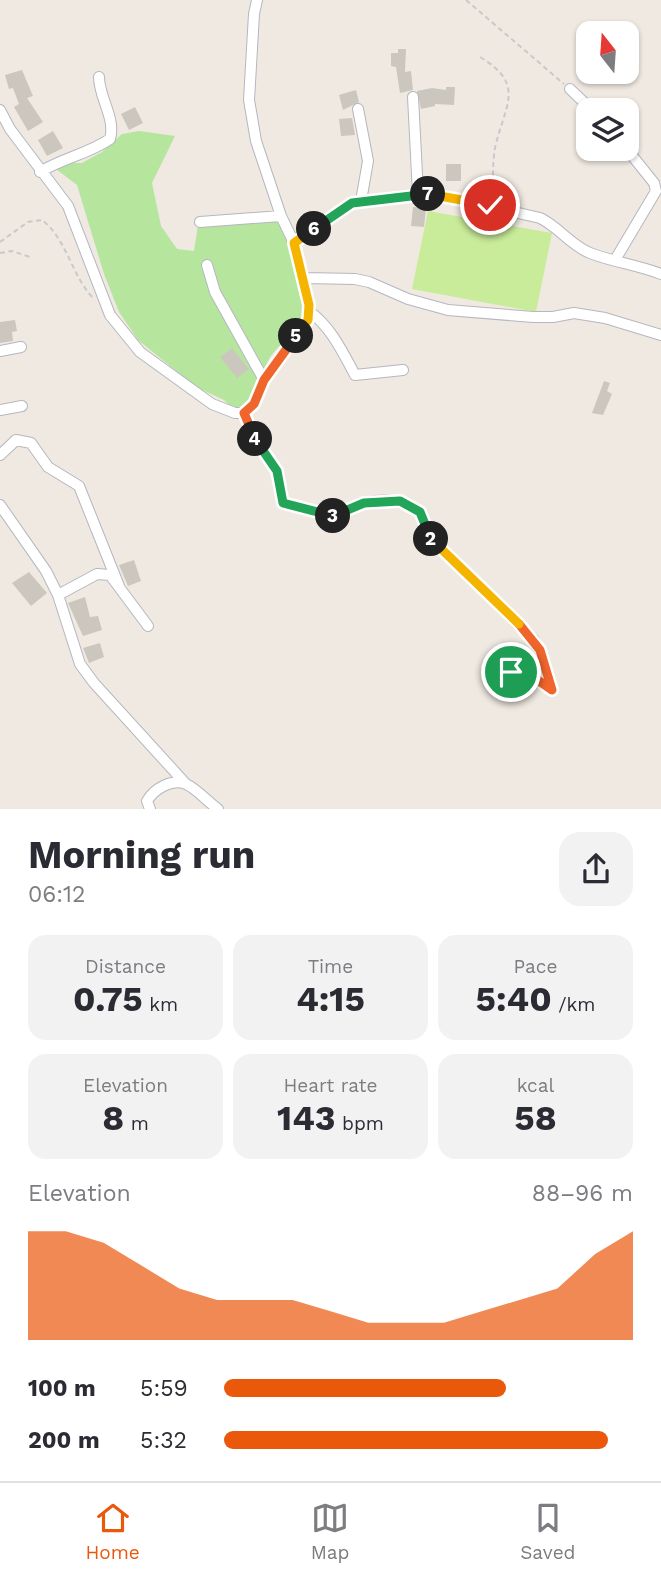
<!DOCTYPE html>
<html lang="en">
<head>
<meta charset="utf-8">
<style>
	:root { --surface:#fff; --page:#f2f2f3; --text:#2b2b33; --muted:#7c7c81; --line:#e1e1e2; --accent:#ea580c }
	body { margin:0; font-family:"Work Sans",sans-serif; background:var(--page); color:var(--text); height:100vh; display:flex; flex-direction:column; font-size:26px; white-space:nowrap }
	* { box-sizing:border-box; margin:0 }
	p { font-size:23px; color:var(--muted) }
	.icon { flex:none; width:38px; height:38px; fill:none; stroke:currentColor; stroke-width:2; stroke-linecap:round; stroke-linejoin:round }
	.map { position:relative; height:809px; overflow:hidden }
	.side { display:flex; flex-direction:column; background:var(--surface); flex:1 }
	.side>* { flex:none }
	.needle { width:46px; rotate:343deg }
	.fabs { position:absolute; left:576px; top:21px; display:grid; gap:14px }
	.fabs a { display:grid; place-items:center; width:63px; height:63px; border-radius:14px; background:var(--surface); box-shadow:0 2px 5px #0004; font-size:35px }
	.pin { position:absolute; display:grid; place-items:center; width:60px; height:60px; color:#fff; margin:-30px; border:4px solid #fff; border-radius:50%; box-shadow:0 2px 7px #0007 }
	.km { position:absolute; width:35px; height:35px; margin:-18px; border-radius:50%; background:#222; color:#fff; font-size:19px; line-height:35px; text-align:center }
	.round { display:grid; place-items:center; flex:none; width:74px; height:74px; border-radius:21px; background:var(--page) }
	.head { display:flex; align-items:center; justify-content:space-between; height:119px; padding:0 28px }
	h1 { font-size:38px; font-weight:700; line-height:52px }
	.metrics { display:grid; grid-template-columns:repeat(3,1fr); gap:10px; height:119px; padding:7px 28px }
	.metrics div { display:grid; align-content:center; border-radius:18px; background:var(--page); text-align:center }
	.metrics b { font-size:35px; font-weight:700 }
	.metrics small { font-size:19px; font-weight:400 }
	.metrics p { font-size:19px }
	.chart { height:196px; padding:14px 28px }
	.chart p { display:flex; justify-content:space-between }
	.chart svg { width:100%; height:126px; margin-top:7px; fill:var(--accent); opacity:.7 }
	ul { padding:0 28px; list-style:none; font-size:23px }
	li { display:grid; grid-template-columns:112px 84px 1fr; align-items:center; height:52px }
	li i { height:18px; border-radius:9px; background:var(--accent) }
	.tabs { display:flex; justify-content:space-around; align-items:center; height:98px; border-top:2px solid var(--line); background:var(--surface); font-size:19px; color:var(--muted) }
	.tabs a { display:grid; justify-items:center; gap:4px }
	.tabs .active { color:var(--accent) }
	.map>svg:first-child { display:block }
	.green { fill:#b6e59e }
	.pitch { fill:#c9ec9a }
	.building { fill:#cbc7bf }
	.lines { fill:none; stroke-linecap:round; stroke-linejoin:round }
	.minor-casing { stroke:#b4b7c1; stroke-width:12 }
	.path { stroke:#c9c9c9; stroke-width:2; stroke-dasharray:5 3.5; stroke-linecap:butt }
	.minor { stroke:#fff; stroke-width:10 }
	.split-1-casing { stroke:#fff; stroke-width:14 }
	.split-2-casing { stroke:#fff; stroke-width:14 }
	.split-3-casing { stroke:#fff; stroke-width:14 }
	.split-4-casing { stroke:#fff; stroke-width:14 }
	.split-5-casing { stroke:#fff; stroke-width:14 }
	.split-6-casing { stroke:#fff; stroke-width:14 }
	.split-7-casing { stroke:#fff; stroke-width:14 }
	.split-8-casing { stroke:#fff; stroke-width:14 }
	.split-1 { stroke:#f0652b; stroke-width:9 }
	.split-2 { stroke:#f5b400; stroke-width:9 }
	.split-3 { stroke:#22a559; stroke-width:9 }
	.split-4 { stroke:#22a559; stroke-width:9 }
	.split-5 { stroke:#f0652b; stroke-width:9 }
	.split-6 { stroke:#f5b400; stroke-width:9 }
	.split-7 { stroke:#22a559; stroke-width:9 }
	.split-8 { stroke:#f5b400; stroke-width:9 }
</style>
</head>
<body>
<div class="map">
<svg width="661" height="809" viewBox="0 0 661 809">
	<rect width="100%" height="100%" fill="#efe9e1"/>
	<!-- green -->
	<path class="green" d="M139 131 175 136 152 183 161 226 177 249 194 251 198 225 278 220C288 240 311 297 303 318 297 334 277 345 269 359 262 372 254 399 245 407H231L224 400 196 387 138 340 119 312 104 274 77 185 56 169 61 163H82L102 152 122 134Z"/>
	<!-- pitch -->
	<path class="pitch" d="M428 211 552 233 536 312 412 289Z"/>
	<!-- building -->
	<path class="building" d="M398 49H406L405 72 411 71 413 90 400 93 396 67 391 66V53H398Z
		M22 70 33 96 27 98 43 122 28 131 14 107 19 104 13 88 9 89 5 75Z
		M446 87H455L454 105 435 104V106L421 109 417 91 432 88 446 90Z
		M356 90 359 102 343 110 339 95Z
		M135 107 143 123 129 130 121 114Z
		M352 118 355 135 341 136 339 119Z
		M53 131 63 148 47 156 38 140Z
		M446 164H461V181H446Z
		M413 207 426 208 424 227 411 226Z
		M15 320 17 331 12 332 13 341 0 343V322Z
		M232 348 249 369 237 378 220 357Z
		M604 381 610 383 607 391 612 394 603 415 592 413Z
		M134 560 141 581 128 586 119 565Z
		M29 572 47 593 31 606 12 583Z
		M85 597 90 617 98 616 102 630 83 636 68 603Z
		M100 643 104 657 89 663 83 648Z"/>
	<g class="lines">
		<defs>
			<path id="minor" d="M570 89 592 110
				M413 97 418 194
				M358 109 368 161 361 201
				M0 110 10 129 68 206 110 315 140 352 212 404 235 413H244
				M40 172C63 158 88 154 110 139 116 118 99 98 99 77
				M200 222 281 216
				M294 243 352 203 418 194H437L540 218C559 227 570 245 590 253 613 262 638 265 661 274
				M615 260 656 191 654 183 626 148
				M207 265 215 292 264 380
				M305 278 355 279 369 282 408 299 448 310 533 317H553L574 313 605 318 661 335
				M309 311C331 327 342 351 355 375L403 370
				M0 351 21 347
				M0 410 22 406
				M244 413 258 445 277 471 283 503 336 516C363 500 393 493 420 512L429 537 534 640 552 690 522 669 511 672
				M244 413 254 404 264 380 308 320 309 305 295 245 281 216 256 141 249 100 254 14 257 0
				M0 455 16 440 31 443 48 467 79 486 119 586
				M0 505 46 571 58 595 80 664 94 683 185 783
				M58 595 97 574 110 575 148 626
				M150 809 147 801C154 789 172 778 186 784 197 789 208 802 218 809"/>
		</defs>
		<!-- minor casing -->
		<use href="#minor" class="minor-casing"/>
		<!-- path -->
		<path class="path" d="M466 0 564 84
			M480 57C527 85 504 106 495 148 492 165 494 181 491 198
			M0 242 28 222 42 220C67 239 72 277 94 299
			M0 253 12 251 30 257"/>
		<!-- minor -->
		<use href="#minor" class="minor"/>
	</g>
	<g class="lines">
		<defs>
			<path id="split-1" d="M511 672 522 669 552 690 540 650 519 624"/>
			<path id="split-2" d="M431 539 519 624"/>
			<path id="split-3" d="M333 516 364 503 400 501 420 512 431 539"/>
			<path id="split-4" d="M255 439 277 471 283 503 333 516"/>
			<path id="split-5" d="M255 439 244 413 254 404 264 380 296 336"/>
			<path id="split-6" d="M296 336 308 320 309 305 294 243 314 229"/>
			<path id="split-7" d="M314 229 352 203 428 194"/>
			<path id="split-8" d="M428 194 490 205"/>
		</defs>
		<!-- split-1 casing -->
		<use href="#split-1" class="split-1-casing"/>
		<!-- split-2 casing -->
		<use href="#split-2" class="split-2-casing"/>
		<!-- split-3 casing -->
		<use href="#split-3" class="split-3-casing"/>
		<!-- split-4 casing -->
		<use href="#split-4" class="split-4-casing"/>
		<!-- split-5 casing -->
		<use href="#split-5" class="split-5-casing"/>
		<!-- split-6 casing -->
		<use href="#split-6" class="split-6-casing"/>
		<!-- split-7 casing -->
		<use href="#split-7" class="split-7-casing"/>
		<!-- split-8 casing -->
		<use href="#split-8" class="split-8-casing"/>
		<!-- split-1 -->
		<use href="#split-1" class="split-1"/>
		<!-- split-2 -->
		<use href="#split-2" class="split-2"/>
		<!-- split-3 -->
		<use href="#split-3" class="split-3"/>
		<!-- split-4 -->
		<use href="#split-4" class="split-4"/>
		<!-- split-5 -->
		<use href="#split-5" class="split-5"/>
		<!-- split-6 -->
		<use href="#split-6" class="split-6"/>
		<!-- split-7 -->
		<use href="#split-7" class="split-7"/>
		<!-- split-8 -->
		<use href="#split-8" class="split-8"/>
	</g>
</svg>
<div class="fabs">
<a><svg class="needle" viewBox="-14 -14 28 28"><path d="M0-13l5 13h-10z" fill="#e53935"/><path d="M0 13l5-13h-10z" fill="#7c7c81"/></svg></a>
<a><svg class="icon" aria-label="layers" viewBox="0 0 24 24"><path d="M12 4l9 5-9 5-9-5zM3 14l9 5 9-5"/></svg></a>
</div>
<div class="pin" style="left:511px;top:672px;background:#1e9e55"><svg class="icon" aria-label="arrive" viewBox="0 0 24 24"><path d="M6 21V4h12l-3 4 3 4H6"/></svg></div>
<div class="pin" style="left:490px;top:205px;background:#d93025"><svg class="icon" aria-label="check" viewBox="0 0 24 24"><path d="M5 12l5 5 9-10"/></svg></div>
<b class="km" style="left:431px;top:539px">2</b>
<b class="km" style="left:333px;top:516px">3</b>
<b class="km" style="left:255px;top:439px">4</b>
<b class="km" style="left:296px;top:336px">5</b>
<b class="km" style="left:314px;top:229px">6</b>
<b class="km" style="left:428px;top:194px">7</b>
</div>
<section class="side">
<div class="head"><div><h1>Morning run</h1><p>06:12</p></div><a class="round"><svg class="icon" aria-label="share" viewBox="0 0 24 24"><path d="M12 15V3M7 8l5-5 5 5M5 13v7h14v-7"/></svg></a></div>
<div class="metrics">
<div><p>Distance</p><b>0.75<small> km</small></b></div>
<div><p>Time</p><b>4:15</b></div>
<div><p>Pace</p><b>5:40<small> /km</small></b></div>
</div>
<div class="metrics">
<div><p>Elevation</p><b>8<small> m</small></b></div>
<div><p>Heart rate</p><b>143<small> bpm</small></b></div>
<div><p>kcal</p><b>58</b></div>
</div>
<div class="chart"><p><span>Elevation</span>88–96 m</p>
<svg viewBox="0 0 160 44" preserveAspectRatio="none"><path d="M0 44V6L10 6L20 10L30 18L40 26L50 30L60 30L70 30L80 34L90 38L100 38L110 38L120 34L130 30L140 26L150 14L160 6V44z"/></svg>
</div>
<ul>
<li><b>100 m</b>5:59<i style="width:69%"></i></li>
<li><b>200 m</b>5:32<i style="width:94%"></i></li>
</ul>
</section>
<nav class="tabs">
<a class="active"><svg class="icon" aria-label="home" viewBox="0 0 24 24"><path d="M3 11l9-7 9 7M6 9v11h12V9"/></svg>Home</a>
<a><svg class="icon" aria-label="map" viewBox="0 0 24 24"><path d="M3 6l6-2 6 2 6-2v14l-6 2-6-2-6 2zM9 4v14M15 6v14"/></svg>Map</a>
<a><svg class="icon" aria-label="saved" viewBox="0 0 24 24"><path d="M7 4h10v16l-5-4-5 4z"/></svg>Saved</a>
</nav>
</body>
</html>
